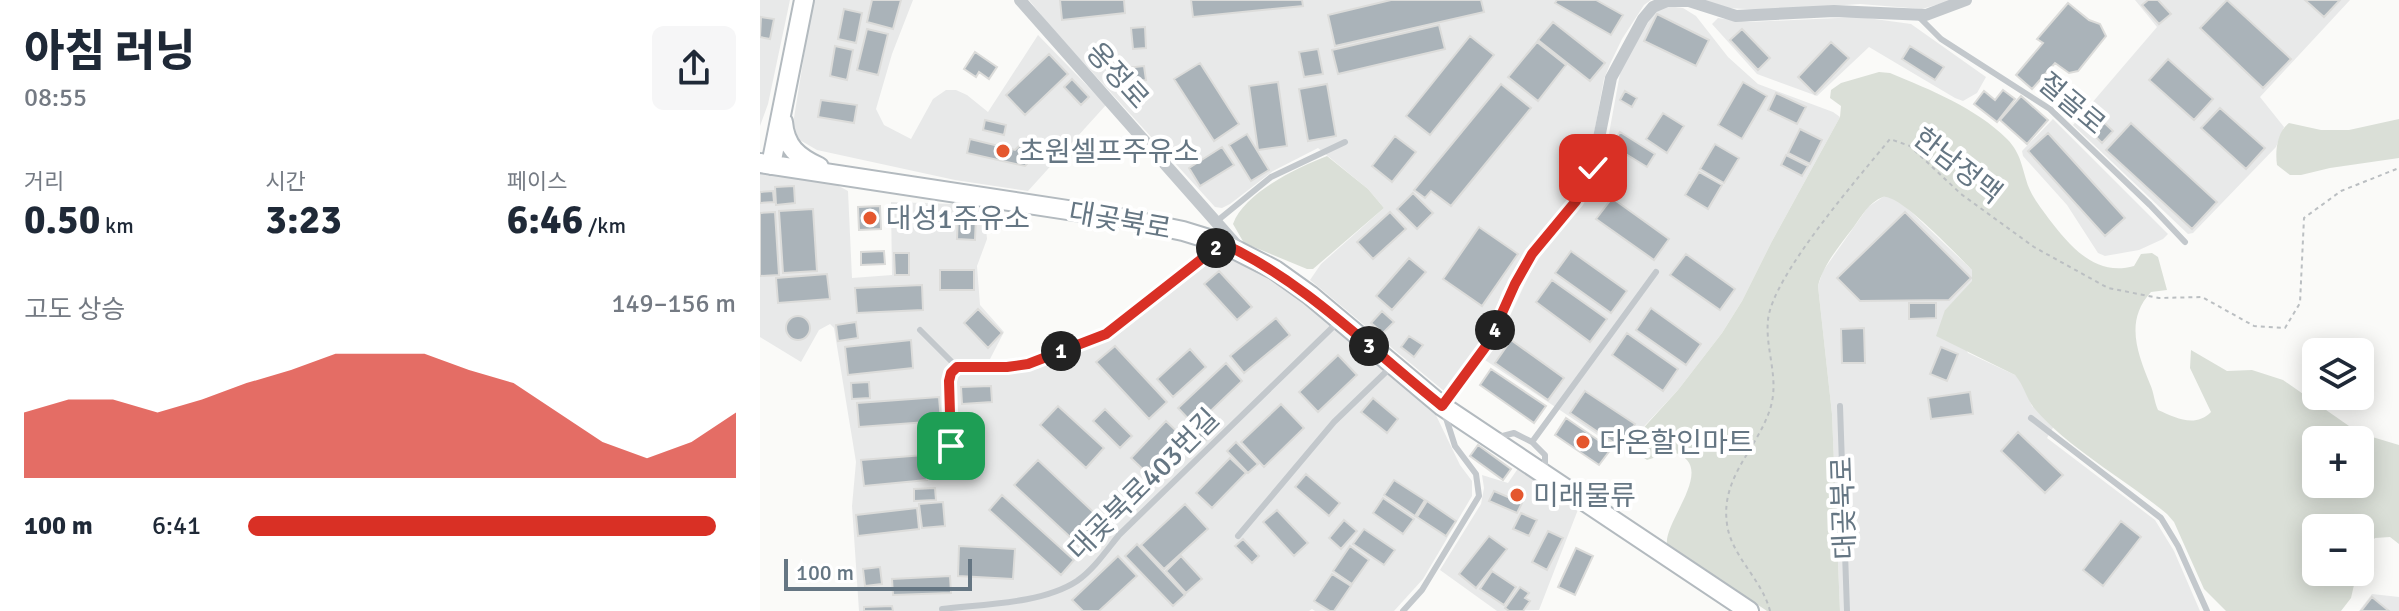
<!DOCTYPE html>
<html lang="ko">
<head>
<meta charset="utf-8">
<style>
	:root { --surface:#fff; --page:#f6f6f7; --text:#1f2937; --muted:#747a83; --accent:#d93025 }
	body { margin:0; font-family:Signika,"Noto Sans KR",sans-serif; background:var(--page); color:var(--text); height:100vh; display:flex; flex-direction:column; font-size:30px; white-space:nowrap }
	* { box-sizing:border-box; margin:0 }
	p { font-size:26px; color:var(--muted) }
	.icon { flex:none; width:44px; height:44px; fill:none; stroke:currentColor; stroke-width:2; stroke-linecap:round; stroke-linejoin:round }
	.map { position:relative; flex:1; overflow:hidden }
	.details { display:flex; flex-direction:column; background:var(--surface); width:760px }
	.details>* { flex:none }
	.fabs { position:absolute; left:1542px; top:338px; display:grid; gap:16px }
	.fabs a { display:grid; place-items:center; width:72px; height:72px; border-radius:12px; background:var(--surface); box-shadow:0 4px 20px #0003; font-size:40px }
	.scale { position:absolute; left:24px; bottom:20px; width:188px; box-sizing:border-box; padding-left:8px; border:4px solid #657683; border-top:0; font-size:22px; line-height:28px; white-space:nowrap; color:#657683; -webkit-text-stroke:6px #fff; paint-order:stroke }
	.pin { position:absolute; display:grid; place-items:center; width:68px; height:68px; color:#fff; margin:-34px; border-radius:16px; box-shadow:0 4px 12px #0006 }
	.km { position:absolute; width:40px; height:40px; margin:-20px; border-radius:50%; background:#222; color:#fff; font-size:22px; line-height:40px; text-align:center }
	.round { display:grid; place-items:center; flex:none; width:84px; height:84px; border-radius:12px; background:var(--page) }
	.summary { display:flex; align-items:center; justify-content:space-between; height:136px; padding:0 24px }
	h1 { font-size:44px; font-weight:800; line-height:60px }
	.stats { display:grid; grid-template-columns:repeat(3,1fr); gap:12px; height:136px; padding:8px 24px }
	.stats div { display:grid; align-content:center }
	.stats b { font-size:40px; font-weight:800 }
	.stats small { font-size:22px; font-weight:400 }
	.stats p { font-size:22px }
	.chart { height:224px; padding:16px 24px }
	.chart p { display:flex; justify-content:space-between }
	.chart svg { width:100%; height:144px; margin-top:8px; fill:var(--accent); opacity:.7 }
	ul { padding:0 24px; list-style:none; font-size:26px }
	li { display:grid; grid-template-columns:128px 96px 1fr; align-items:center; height:60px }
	li i { height:20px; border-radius:10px; background:var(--accent) }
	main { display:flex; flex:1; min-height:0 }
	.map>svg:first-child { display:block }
	.built { fill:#e8e9e9 }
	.green { fill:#dadfd7; fill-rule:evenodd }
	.building { fill:#aab3b9; stroke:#dcdcda; stroke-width:2 }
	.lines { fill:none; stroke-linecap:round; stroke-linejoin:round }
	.secondary-casing { stroke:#b3babf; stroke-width:22 }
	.path { stroke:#bbbfc2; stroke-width:2; stroke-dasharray:4 4; stroke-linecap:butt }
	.lane { stroke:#c3c8cc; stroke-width:6 }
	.street { stroke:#c3c8cc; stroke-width:12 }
	.secondary { stroke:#fff; stroke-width:18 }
	.route-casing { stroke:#fff; stroke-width:16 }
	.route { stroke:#d93025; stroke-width:10 }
	.poi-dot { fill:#e4572e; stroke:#fff; stroke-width:3 }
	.labels { text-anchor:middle; stroke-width:8; stroke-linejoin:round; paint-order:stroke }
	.street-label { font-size:28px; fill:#657683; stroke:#fff }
	.poi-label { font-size:28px; fill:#657683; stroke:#fff; text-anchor:start }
</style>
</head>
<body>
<main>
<section class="details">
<div class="summary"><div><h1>아침 러닝</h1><p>08:55</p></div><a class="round"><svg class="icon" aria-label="share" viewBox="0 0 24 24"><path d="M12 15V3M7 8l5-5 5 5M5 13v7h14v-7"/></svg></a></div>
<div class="stats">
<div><p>거리</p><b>0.50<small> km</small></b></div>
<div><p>시간</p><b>3:23</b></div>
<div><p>페이스</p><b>6:46<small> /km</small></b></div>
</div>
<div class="chart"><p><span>고도 상승</span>149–156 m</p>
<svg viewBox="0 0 160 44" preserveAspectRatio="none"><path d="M0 44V24L10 20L20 20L30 24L40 20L50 15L60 11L70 6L80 6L90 6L100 11L110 15L120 24L130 33L140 38L150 33L160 24V44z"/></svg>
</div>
<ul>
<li><b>100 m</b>6:41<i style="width:96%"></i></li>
</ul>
</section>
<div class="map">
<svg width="1639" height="611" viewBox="0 0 1639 611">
	<rect width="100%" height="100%" fill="#fafaf8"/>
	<!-- built -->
	<path class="built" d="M0 0H30L8 104 0 126Z
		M53 0H153L132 54 116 109 124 125 151 139 173 99 186 90H196L207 95 228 112 278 35 346 105 268 191 195 180 57 150 38 139 33 124Z
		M269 0H891L884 5 862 39 850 64 844 79 829 161 813 196 759 262 742 292 727 335 684 391 550 280 561 264 624 208 608 189 558 148 513 171 470 204 462 208 455 207 290 26Z
		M943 0H1193L1162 9 1100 4 1007 10 966 8Z
		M1375 0H1590L1500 97 1524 127 1516 147 1433 233 1428 234 1313 125 1397 27Z
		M907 6 923 8 936 16 968 57 998 84 1073 112 1080 117 1011 243 982 301 962 333 918 390 861 451 725 360 744 329 774 264 819 207 836 178 846 150 861 68 894 13Z
		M1100 17 1151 24 1226 77 1217 93 1203 101 1195 98 1109 47 1057 96 997 74 952 24 958 18 989 22Z
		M1293 119 1408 234 1403 239 1379 250 1345 256 1338 253 1307 205 1263 156 1262 151Z
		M0 171 75 184 88 191 92 278 132 275 131 202 224 205 227 239 217 266 220 305 244 332 230 359V372L277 369 360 333 463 252 490 265 543 300 673 409 700 465 712 481V496L663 579 634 611H555L552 609 549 611H99L92 506 96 462 74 328 70 324 59 330 41 362 0 337Z
		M1130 196 1145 206 1212 270V282L1185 310 1208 353 1255 375 1261 381 1272 406 1294 426 1287 438 1395 520 1414 551 1440 611H1080L1072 414 1058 286 1063 271 1108 207 1123 197Z
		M759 467 819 507 779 610 737 611 680 570 721 504 724 488 722 475 748 483Z
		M1612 594 1639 597V611H1599Z"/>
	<!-- green -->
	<path class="green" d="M1119 72 1130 73C1171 90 1216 108 1247 139 1262 154 1262 170 1269 188 1274 200 1282 209 1289 219 1310 246 1335 277 1374 266L1381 254 1392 253 1398 257 1407 290 1391 292C1364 321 1378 354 1390 384 1394 393 1394 401 1398 410 1416 418 1435 428 1451 412L1430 368 1431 350 1467 371 1492 370 1523 380 1599 433 1639 445V544L1630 537 1615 538 1606 548 1600 565V528H1556V572H1597L1591 598 1581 611H1466L1444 589 1414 522 1407 514C1365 479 1309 449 1274 408 1266 398 1264 385 1255 375L1176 336 1185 310 1212 281V270C1198 256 1139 193 1123 197 1109 202 1101 217 1093 228 1080 245 1063 265 1058 286L1072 414 1080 611H1007L907 544C904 520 960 464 912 452L887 460C877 454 874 446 878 434L918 390 962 333 982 301 1011 243 1080 117 1081 106 1070 98 1071 90 1081 83ZM1556 440H1600V484H1556Z
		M1639 119V158L1570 168 1541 175H1530L1517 165C1515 151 1517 132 1529 123L1561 130H1589Z
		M567 156 608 189 624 208 553 269H547L484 243 473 224C484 193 538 167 567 156Z"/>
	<!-- building -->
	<path class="building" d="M112 0H141L133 29 107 22Z
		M300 0H364L365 13 302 20Z
		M431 0H542L543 6 433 17Z
		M631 0H721L724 12 575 46 568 15Z
		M797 0H836L863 15 851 35 795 3Z
		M1388 0H1398L1411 14 1399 24 1382 5Z
		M1467 0 1531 59 1503 88 1440 28Z
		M1545 0H1580L1564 17Z
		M1308 3 1329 20 1340 24 1346 36 1318 71 1309 73 1295 63 1272 89 1256 75 1283 43 1277 39Z
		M84 9 102 13 96 43 78 39Z
		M897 14 949 40 936 66 884 41Z
		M1 17 14 19 10 39 0 37Z
		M793 22 845 63 830 81 778 40Z
		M679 25 685 49 578 74 572 50Z
		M385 27 386 48 373 49 371 28Z
		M107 29 128 34 118 75 97 70Z
		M982 29 1010 58 998 70 970 40Z
		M710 36 734 55 670 135 646 116Z
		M777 42 806 65 778 101 748 77Z
		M1071 42 1089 58 1055 94 1038 77Z
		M75 46 93 50 87 80 70 76Z
		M1150 46 1184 67 1175 80 1142 59Z
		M558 49 563 74 544 77 539 52Z
		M215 52 237 67 229 79 219 72 216 77 204 69Z
		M289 54 308 74 265 115 246 95Z
		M1408 59 1453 99 1434 120 1389 80Z
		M440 63 479 124 454 141 414 79Z
		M384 66 386 80 359 82 357 69Z
		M312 79 329 97 321 105 304 87Z
		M518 82 527 146 498 150 489 86Z
		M983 82 1007 96 982 139 958 125Z
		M567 84 576 136 548 141 539 89Z
		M741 84 771 108 691 206 671 191 665 198 654 190Z
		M1243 90 1255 99 1237 122 1214 104 1224 91 1235 100Z
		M865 91 877 98 872 107 860 100Z
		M1016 93 1046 107 1037 124 1008 110Z
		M1261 96 1288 120 1267 144 1240 120Z
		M61 100 97 105 94 123 58 117Z
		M1460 108 1505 148 1486 169 1441 128Z
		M903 113 924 126 907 153 886 139Z
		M1334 113 1353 131 1342 143 1323 124Z
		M225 120 246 125 244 135 223 130Z
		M1371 123 1457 202 1432 229 1346 150Z
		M1040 129 1062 140 1050 164 1028 153Z
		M860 132 895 154 887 167 851 145Z
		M1288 133 1365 218 1345 236 1268 151Z
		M487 134 509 170 491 181 469 145Z
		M635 136 656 152 632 182 612 166Z
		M268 137 281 150 265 166 207 153 210 139 255 150Z
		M955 144 979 158 964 183 940 169Z
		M462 147 474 165 440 186 429 168Z
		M1026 155 1048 166 1042 176 1021 165Z
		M939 172 962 185 948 209 925 195Z
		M34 186 35 203 16 205 15 187Z
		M13 191 14 202 0 203V192Z
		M653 193 673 213 657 229 637 209Z
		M852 198 909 239 894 260 836 219Z
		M120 206 121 229 99 230 98 207Z
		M53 209 57 271 23 273 19 211Z
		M15 212 19 275 0 276V213Z
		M630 212 646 229 613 259 597 242Z
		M1145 212 1211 278 1189 300 1100 301 1077 278Z
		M198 215 216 216 215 240 197 239Z
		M719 227 758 254 722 306 683 279Z
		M124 251 125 264 101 265V252Z
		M811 251 867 291 851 313 795 273Z
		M134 253H149V275H135Z
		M926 254 975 289 960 310 910 275Z
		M649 258 666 272 632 310 616 296Z
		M180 270H214V290H180Z
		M459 271 492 307 477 320 444 284Z
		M67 274 70 299 18 303 16 278Z
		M792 280 847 319 830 342 776 302Z
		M162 285 163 310 97 313 95 288Z
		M1149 303H1176V318L1149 319Z
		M891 308 941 344 926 365 876 330Z
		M218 309 242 333 228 348 204 323Z
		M622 311 634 322 623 333 611 323Z
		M26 328a12 12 0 1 1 24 0a12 12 0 1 1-24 0Z
		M516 318 530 335 484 373 470 356Z
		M96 322 98 338 78 341 76 325Z
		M1104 328 1105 363H1082L1081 329Z
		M867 333 918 369 903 391 852 355Z
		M649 336 663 345 654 357 641 347Z
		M151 340 153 368 88 375 85 347Z
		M751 340 804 378 788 400 735 363Z
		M355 346 407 402 389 419 336 362Z
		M1181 347 1198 354 1187 381 1170 374Z
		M430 349 446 367 413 397 397 379Z
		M578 355 597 375 558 412 539 392Z
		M466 363 482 381 435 426 418 408Z
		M731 369 786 406 774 423 720 385Z
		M109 382 110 398 92 399 91 383Z
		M231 386 232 402 202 404 201 387Z
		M825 391 875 424 860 447 810 413Z
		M1210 392 1213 414 1171 419 1168 398Z
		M179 397 181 421 99 427 97 403Z
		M613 398 638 419 627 433 601 412Z
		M521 404 544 428 504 467 481 442Z
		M298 406 344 448 326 468 280 425Z
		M345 409 372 436 360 448 333 421Z
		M806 418 851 449 839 465 795 435Z
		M406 421 429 443 394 480 371 458Z
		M450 421 458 428 442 444 434 437Z
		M1258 432 1303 475 1285 493 1241 451Z
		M476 442 498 464 488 473 467 451Z
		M718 445 751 469 743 480 710 456Z
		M164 455 167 480 104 486 101 460Z
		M470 458 486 473 452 508 436 493Z
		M278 460 346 524 323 549 254 485Z
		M546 474 580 503 569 516 535 487Z
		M634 480 665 500 655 516 624 495Z
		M175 488 176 500 154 501V489Z
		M734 491 762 503 757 513 729 501Z
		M242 495 314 560 301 575 229 510Z
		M623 498 654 519 643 534 613 513Z
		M667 501 696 521 686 536 657 517Z
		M183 502 185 526 162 528 159 504Z
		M425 504 448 529 404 569 381 545Z
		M157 508 159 529 98 536 96 515Z
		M517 510 548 543 534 556 503 522Z
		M761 513 777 520 769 536 753 529Z
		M584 520 597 531 581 549 569 538Z
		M1361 521 1381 537 1343 586 1323 570Z
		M604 529 635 550 624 565 593 544Z
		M788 531 803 538 787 570 772 562Z
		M729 536 747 549 716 588 699 574Z
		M483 539 499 556 492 563 475 546Z
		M377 544 425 595 413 606 365 556Z
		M199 546 255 549 253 579 198 576Z
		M590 546 609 560 592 584 573 571Z
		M816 548 833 556 815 595 798 587Z
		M358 556 377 576 339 611H323L312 600Z
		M421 556 442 579 426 593 406 571Z
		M120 567 122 584 105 586 103 569Z
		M732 571 756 587 744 605 720 589Z
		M572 574 591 586 574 611H570L554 601Z
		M190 576 191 593 133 595 132 579Z
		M760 587 769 593 765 598 770 601 763 611H749L745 608Z
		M1612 597 1629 611H1601Z
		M132 606 133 611H104V607Z"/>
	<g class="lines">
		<defs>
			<path id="secondary" d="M23 122C25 147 38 157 59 167
				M0 163 360 218 423 231 462 243 515 270 550 295 682 406 989 611
				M11 165 44 0"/>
		</defs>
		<!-- secondary casing -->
		<use href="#secondary" class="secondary-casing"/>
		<!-- path -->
		<path class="path" d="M1010 611C1002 579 971 556 967 524 960 476 999 448 1011 406 1019 376 1005 349 1008 320 1012 276 1100 176 1130 139L1150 146 1201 194 1274 247 1348 288 1399 298 1442 297 1494 326 1525 328 1540 303 1544 218 1581 191 1639 168"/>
		<!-- lane -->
		<path class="lane" d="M1157 15 1181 39 1290 109 1390 205 1425 242
			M457 221 511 177 585 142
			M160 330 197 367
			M1080 406 1087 611
			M1271 418 1401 518 1418 546 1447 611
			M735 438 754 433 772 442 785 455V472
			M772 442 896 272
			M191 446 189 381 191 373 197 367H247L268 364 346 334 459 245
			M478 536 574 422 630 368
			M182 609C223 604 282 604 317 581 334 569 346 551 359 535L577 323
			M643 611 662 590 719 496 716 474 695 446 685 415"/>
		<!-- street -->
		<path class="street" d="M260 0 480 249
			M682 406 729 342 755 284 772 254 816 201 833 168 851 78 883 19 893 7 907 1H929L976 16 1074 11 1166 15 1206 0"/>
		<!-- secondary -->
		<use href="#secondary" class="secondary"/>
	</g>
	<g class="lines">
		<defs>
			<path id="route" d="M191 446 189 381 191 373 197 367H247L268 364 346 334 462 243C546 282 610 349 682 406L729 342 755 284 772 254 816 201 833 168"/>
		</defs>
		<!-- route casing -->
		<use href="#route" class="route-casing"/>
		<!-- route -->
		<use href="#route" class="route"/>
	</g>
	<!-- markers -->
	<g class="poi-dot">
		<circle cx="243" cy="151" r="8"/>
		<circle cx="110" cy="218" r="8"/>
		<circle cx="823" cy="442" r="8"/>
		<circle cx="757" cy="495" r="8"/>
	</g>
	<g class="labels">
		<!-- street labels -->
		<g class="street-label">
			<text transform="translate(358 75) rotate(48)" y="10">옹정로</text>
			<text transform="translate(1312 103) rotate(40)" y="10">절골로</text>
			<text transform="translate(1198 165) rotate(38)" y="10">한남정맥</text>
			<text transform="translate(360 220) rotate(10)" y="10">대곶북로</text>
			<text transform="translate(383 484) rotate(-45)" y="10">대곶북로403번길</text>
			<text transform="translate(1083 508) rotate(-92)" y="10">대곶북로</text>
		</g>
		<!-- poi labels -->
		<g class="poi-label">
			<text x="259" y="161">초원셀프주유소</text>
			<text x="126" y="228">대성1주유소</text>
			<text x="839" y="452">다온할인마트</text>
			<text x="773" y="505">미래물류</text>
		</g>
	</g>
</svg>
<div class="fabs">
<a><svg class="icon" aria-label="layers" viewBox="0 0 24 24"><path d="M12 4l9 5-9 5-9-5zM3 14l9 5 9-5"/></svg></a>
<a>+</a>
<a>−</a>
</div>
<div class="scale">100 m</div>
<div class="pin" style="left:191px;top:446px;background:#1e9e55"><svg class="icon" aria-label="arrive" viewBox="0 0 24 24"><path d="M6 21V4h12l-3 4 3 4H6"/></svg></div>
<div class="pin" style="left:833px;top:168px;background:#d93025"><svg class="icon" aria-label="check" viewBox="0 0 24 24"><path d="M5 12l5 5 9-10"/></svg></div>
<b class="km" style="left:301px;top:351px">1</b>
<b class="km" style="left:456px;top:248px">2</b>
<b class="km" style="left:609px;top:346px">3</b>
<b class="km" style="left:735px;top:330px">4</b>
</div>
</main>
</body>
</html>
